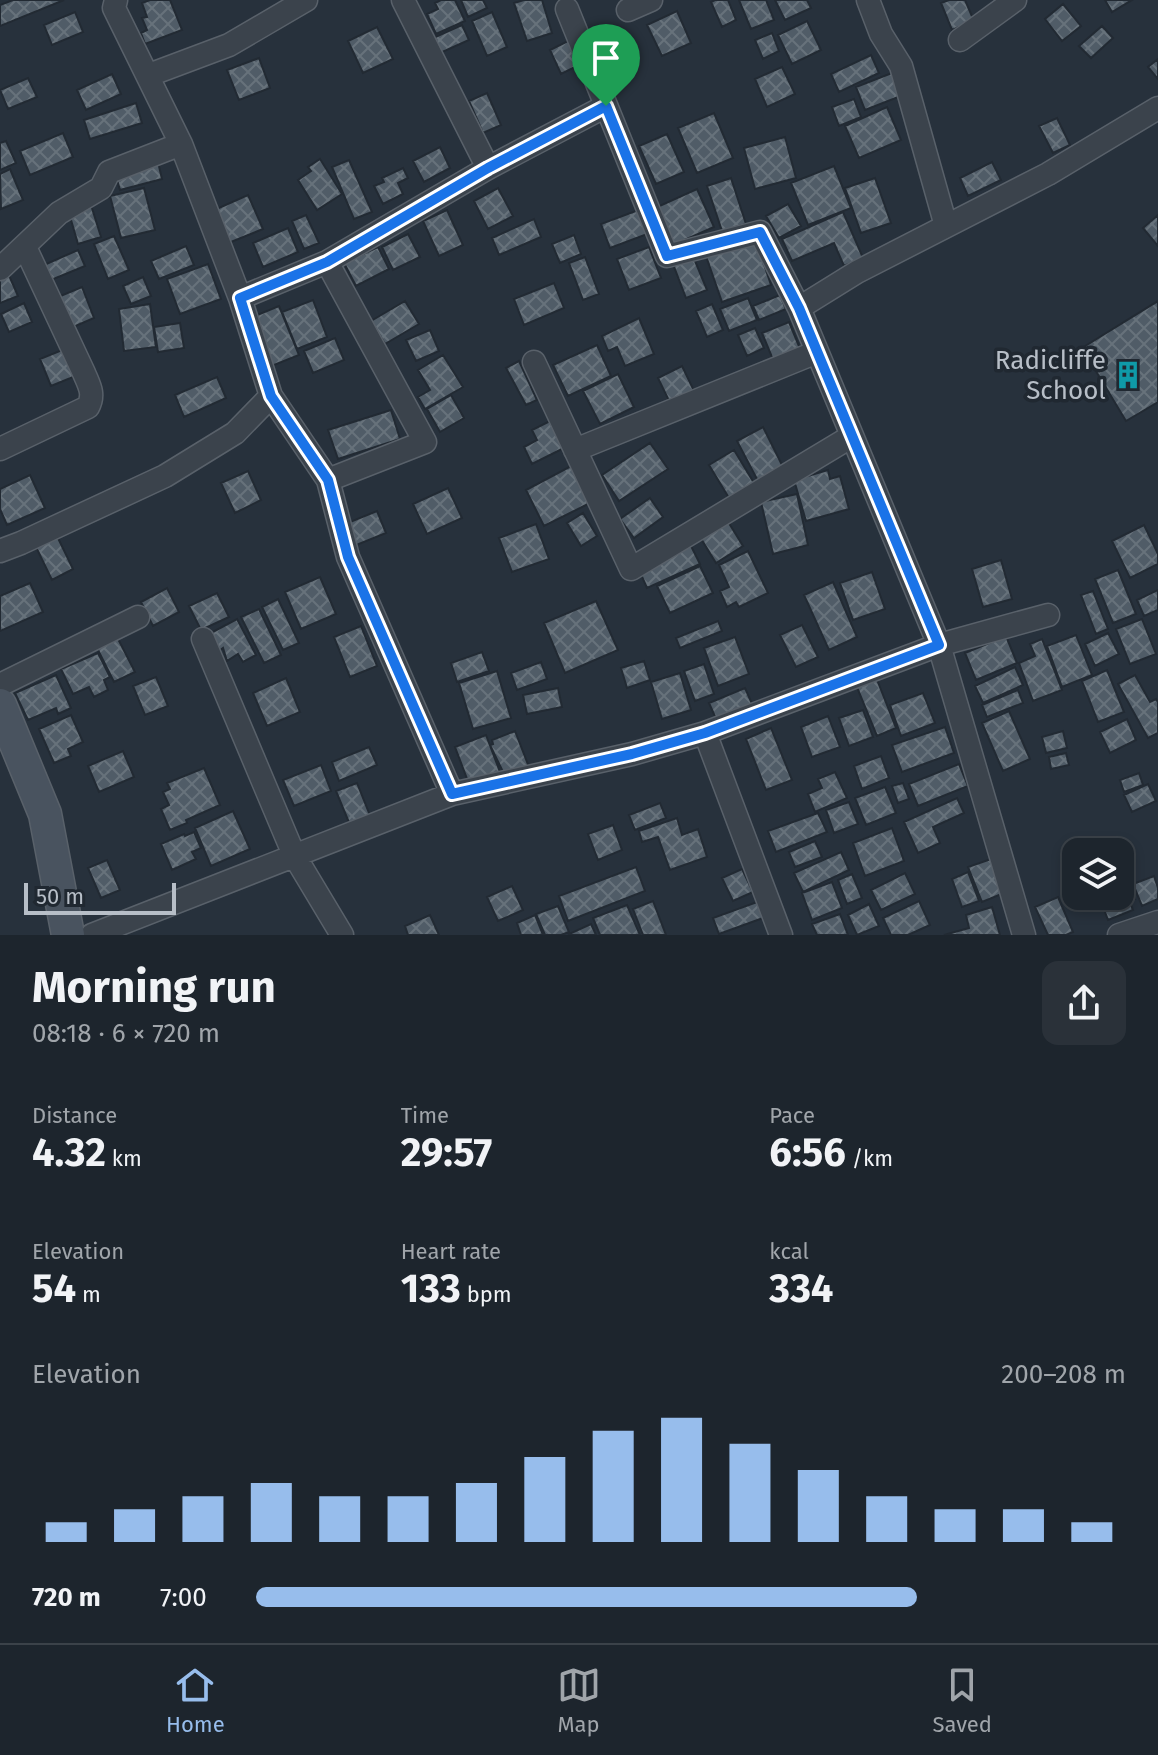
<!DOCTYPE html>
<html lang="en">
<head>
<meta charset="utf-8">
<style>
	:root { --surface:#1d252d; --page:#2a3139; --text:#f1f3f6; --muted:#a0a5aa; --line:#3b4249; --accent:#97bdec }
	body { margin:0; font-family:"Fira Sans",sans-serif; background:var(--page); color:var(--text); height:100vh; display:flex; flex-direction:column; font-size:30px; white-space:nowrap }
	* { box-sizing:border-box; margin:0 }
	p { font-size:26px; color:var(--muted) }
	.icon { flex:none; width:44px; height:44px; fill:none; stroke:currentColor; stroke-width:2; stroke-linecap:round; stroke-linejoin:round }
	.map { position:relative; height:935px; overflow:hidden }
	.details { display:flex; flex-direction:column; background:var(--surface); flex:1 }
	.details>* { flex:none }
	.tools { position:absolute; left:1062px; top:838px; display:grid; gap:16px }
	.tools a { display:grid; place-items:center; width:72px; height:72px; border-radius:16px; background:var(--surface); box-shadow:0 4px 12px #0003,0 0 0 2px var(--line); font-size:40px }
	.scale { position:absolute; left:24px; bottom:20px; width:152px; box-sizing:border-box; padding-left:8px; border:4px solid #b7bec7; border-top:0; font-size:22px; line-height:28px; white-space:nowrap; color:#b7bec7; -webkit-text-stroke:6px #202831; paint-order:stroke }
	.pin { position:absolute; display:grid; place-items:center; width:68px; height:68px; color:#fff; margin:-82px -34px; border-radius:50% 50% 50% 0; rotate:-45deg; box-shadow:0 0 8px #0007 }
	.pin .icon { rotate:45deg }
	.round { display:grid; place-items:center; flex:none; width:84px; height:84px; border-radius:16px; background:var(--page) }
	.head { display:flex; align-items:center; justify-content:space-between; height:136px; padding:0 32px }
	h1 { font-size:44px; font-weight:700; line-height:60px }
	.metrics { display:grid; grid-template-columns:repeat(3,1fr); gap:12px; height:136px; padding:8px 32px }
	.metrics div { display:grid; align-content:center }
	.metrics b { font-size:40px; font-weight:700 }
	.metrics small { font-size:22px; font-weight:400 }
	.metrics p { font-size:22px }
	.chart { height:224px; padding:16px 32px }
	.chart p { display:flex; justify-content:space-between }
	.chart svg { width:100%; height:144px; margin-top:8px; stroke:var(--accent); stroke-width:6 }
	ul { padding:0 32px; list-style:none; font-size:26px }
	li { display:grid; grid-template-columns:128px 96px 1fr; align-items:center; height:60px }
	li i { height:20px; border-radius:10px; background:var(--accent) }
	.dock { display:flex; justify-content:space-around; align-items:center; height:112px; border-top:2px solid var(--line); background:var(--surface); font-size:22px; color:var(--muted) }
	.dock a { display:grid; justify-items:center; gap:4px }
	.dock .selected { color:var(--accent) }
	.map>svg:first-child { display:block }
	.building { fill:url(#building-cross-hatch); stroke:#222a33; stroke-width:2 }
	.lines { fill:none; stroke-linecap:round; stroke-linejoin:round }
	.street-casing { stroke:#59616a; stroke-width:25 }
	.secondary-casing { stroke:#59616a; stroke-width:35 }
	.street { stroke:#3b434c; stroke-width:22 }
	.secondary { stroke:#49535f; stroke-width:32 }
	.route-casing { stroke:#fff; stroke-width:16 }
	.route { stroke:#1a73e8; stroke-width:10 }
	.labels { text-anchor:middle; stroke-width:7; stroke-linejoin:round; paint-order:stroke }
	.poi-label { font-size:26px; fill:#b7bec7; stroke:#202831; text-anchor:end }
</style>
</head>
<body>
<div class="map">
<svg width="1158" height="935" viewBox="0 0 1158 935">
	<defs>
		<pattern id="building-cross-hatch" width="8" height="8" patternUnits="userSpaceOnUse" patternTransform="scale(2)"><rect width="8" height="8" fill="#505c67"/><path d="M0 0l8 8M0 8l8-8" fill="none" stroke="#67727b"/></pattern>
	</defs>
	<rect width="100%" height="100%" fill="#27313c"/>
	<!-- building -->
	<path class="building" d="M13 0H64L0 26V5Z
		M150 0H170L182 30 145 44 141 33 147 30 142 18 147 17 142 3Z
		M441 0H455L465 21 436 34 427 14 438 9 435 3Z
		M461 0H483L487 8 468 17Z
		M524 0H542L552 33 527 41 514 3Z
		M715 0H728L736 20 722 27 711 2Z
		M739 0H766L774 20 751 29Z
		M775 0H807L811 8 785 20Z
		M949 0H965L974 21 952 30 941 3Z
		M1105 0H1132L1112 12Z
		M1063 4 1081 26 1062 41 1045 19Z
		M677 11 691 43 662 56 647 25Z
		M75 12 83 32 52 45 44 25Z
		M492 12 507 47 487 56 472 21Z
		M807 21 821 50 792 64 778 35Z
		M462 25 469 40 440 53 433 38Z
		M1102 26 1113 38 1091 58 1079 46Z
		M377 27 393 59 363 73 348 41Z
		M772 33 779 51 763 59 755 40Z
		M572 39 583 63 561 74 550 50Z
		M871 55 879 73 839 92 831 74Z
		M259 58 270 88 239 100 227 70Z
		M1158 59V79L1148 67Z
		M782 67 795 94 767 107 755 79Z
		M897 71 906 94 865 110 856 87Z
		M112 74 121 94 86 110 77 90Z
		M28 78 37 97 8 109 0 90Z
		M487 93 501 125 483 133 469 101Z
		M854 99 861 117 839 126 832 107Z
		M136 103 142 123 90 139 84 120Z
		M887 107 901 140 859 158 845 126Z
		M714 113 733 158 697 173 678 128Z
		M1057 118 1070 145 1053 153 1039 126Z
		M63 133 73 157 30 175 20 151Z
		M667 134 684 172 656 184 639 146Z
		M785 137 796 178 755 189 744 148Z
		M6 141 16 163 0 170V143Z
		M440 147 450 168 424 182 413 161Z
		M320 159 342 194 317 210 298 180 311 171 308 167Z
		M349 160 372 212 354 219 332 167Z
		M158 162 162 179 120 190 115 173Z
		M992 162 1001 180 968 196 960 178Z
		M834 166 851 208 808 225 791 183Z
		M403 168 408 178 398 183 403 194 383 204 374 186 384 182 382 178Z
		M10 169 23 200 1 209 0 174Z
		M731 178 746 224 722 231 707 186Z
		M875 178 891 223 861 233 845 188Z
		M144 188 155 230 121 238 110 196Z
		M498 188 513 216 488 229 474 201Z
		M697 189 714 227 671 246 655 208Z
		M248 195 263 229 226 244 212 211Z
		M788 204 801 226 779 238 766 216Z
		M91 205 101 237 78 244 69 213Z
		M641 209 650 233 610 248 601 224Z
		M447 210 463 245 439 256 423 221Z
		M843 212 863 258 844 266 834 243 792 261 782 239Z
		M306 215 319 243 304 249 292 221Z
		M1158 215V246L1143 228Z
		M534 219 541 237 499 255 492 238Z
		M288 228 298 252 263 267 253 243Z
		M408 234 420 257 393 270 382 247Z
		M574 235 581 254 560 263 552 244Z
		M114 236 129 270 108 279 94 244Z
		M756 240 771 285 722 302 706 256Z
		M186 246 194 265 159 279 151 261Z
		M378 247 389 269 356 286 344 263Z
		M649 247 661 278 629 290 617 259Z
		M78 250 85 266 51 280 44 265Z
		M693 256 707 290 686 298 673 264Z
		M585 257 599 294 583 300 569 263Z
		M208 264 221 299 180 314 167 279Z
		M8 273 18 296 0 303V277Z
		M143 277 151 296 131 304 123 286Z
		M554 283 564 308 524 325 514 299Z
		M82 287 94 318 71 328 58 297Z
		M780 295 786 309 759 320 753 306Z
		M748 298 757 320 729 331 720 309Z
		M313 300 327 337 297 349 282 312Z
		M405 301 419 324 385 344 371 321Z
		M1158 301V402L1126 421 1082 348Z
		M24 303 32 322 9 332 1 314Z
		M150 304 156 347 124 351 119 309Z
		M712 304 723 330 707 337 696 311Z
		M279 306 299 355 269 367 250 318Z
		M639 318 654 354 625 366 617 347 608 351 602 336Z
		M789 322 801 351 774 362 762 333Z
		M180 323 184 348 158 352 154 327Z
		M755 328 764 348 747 356 738 335Z
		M430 330 439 351 416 361 406 340Z
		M335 338 344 360 313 373 304 351Z
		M597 345 611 376 568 396 553 365Z
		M67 348 78 375 51 386 40 359Z
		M443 355 463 387 425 409 418 397 430 390 418 370Z
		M519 361 537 400 526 405 506 368Z
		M682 366 697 397 673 409 658 378Z
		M618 374 634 407 600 424 583 391Z
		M217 377 226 398 184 417 175 395Z
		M451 395 464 418 440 432 427 409Z
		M391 410 400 439 338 459 328 430Z
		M550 421 564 448 532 464 524 447 537 440 532 430Z
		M763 427 783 467 758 481 737 441Z
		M650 443 668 469 619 501 602 475Z
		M734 450 754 483 729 498 709 465Z
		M573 465 592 502 544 526 526 490Z
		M828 470 830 479 840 476 849 509 806 521 794 480Z
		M248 471 261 500 235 513 221 483Z
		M30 475 45 508 7 525 0 509V489Z
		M448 488 462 518 427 534 413 504Z
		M797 494 808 545 773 554 761 502Z
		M650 498 663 517 634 538 620 519Z
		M377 511 386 533 354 546 345 524Z
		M583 513 597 536 581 546 567 523Z
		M727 520 743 546 716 563 700 537Z
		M536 524 549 559 512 572 499 538Z
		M1144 525 1158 554V564L1130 578 1112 541Z
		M57 536 73 569 52 580 36 547Z
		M691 546 700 564 647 588 639 570Z
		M748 551 768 593 739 607 736 602 727 607 720 591 729 587 719 565Z
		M1001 560 1012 599 983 607 972 569Z
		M700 566 713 593 670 613 657 586Z
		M1118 570 1136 614 1113 623 1095 579Z
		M872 572 885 609 853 620 840 583Z
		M320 577 336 614 301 629 285 592Z
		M833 582 857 637 829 650 804 595Z
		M30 583 43 612 0 631V596Z
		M167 588 179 612 153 626 141 602Z
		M1158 590V610L1144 616 1137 600Z
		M1093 591 1108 629 1096 634 1081 595Z
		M217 593 229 617 201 630 189 606Z
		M278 599 299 643 283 650 262 607Z
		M596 601 618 650 565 673 544 623Z
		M259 609 281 655 264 663 241 617Z
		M237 619 256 655 243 662 238 654 227 661 223 648 219 651 209 634Z
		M1142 619 1156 654 1130 664 1116 629Z
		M718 621 722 631 680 648 676 638Z
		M802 625 818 657 796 667 780 635Z
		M361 626 377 666 350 677 334 637Z
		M115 633 135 672 114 682 95 644Z
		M1108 633 1119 654 1095 666 1085 644Z
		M1076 635 1092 675 1062 687 1047 646Z
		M1006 636 1017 663 976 680 965 653Z
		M735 637 749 674 718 686 704 648Z
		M1042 639 1062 690 1033 701 1019 663 1035 656 1030 644Z
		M482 652 489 671 457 682 451 663Z
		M98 653 110 677 104 680 108 690 94 697 89 687 73 694 61 669Z
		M644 661 650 680 627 688 621 668Z
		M541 662 547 679 517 690 511 673Z
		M704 664 714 694 695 701 684 671Z
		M1015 667 1023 685 983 703 975 686Z
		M1107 670 1124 712 1098 722 1082 681Z
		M497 671 511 718 473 729 459 683Z
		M874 672 896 728 877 736 854 680Z
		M680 673 691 710 662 719 651 682Z
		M56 675 71 708 58 714 56 708 28 720 15 693Z
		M1135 675 1150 702 1156 699 1158 702V733L1148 738 1118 684Z
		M156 677 168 706 145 715 133 686Z
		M286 678 300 712 267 726 253 693Z
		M558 688 562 707 527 714 523 695Z
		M745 688 753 706 717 721 709 703Z
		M1018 690 1023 703 987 717 982 705Z
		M923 693 935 723 901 736 890 705Z
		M863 710 873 737 849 746 839 718Z
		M1009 711 1030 759 1003 771 982 723Z
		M71 715 83 742 68 749 71 756 54 763 39 729Z
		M828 716 840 747 812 757 801 727Z
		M1127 719 1136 740 1110 753 1100 732Z
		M945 727 954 753 902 772 892 745Z
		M771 728 792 780 766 790 746 739Z
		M515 731 529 767 505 776 490 745 493 744 492 740Z
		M1063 731 1067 748 1046 753 1042 737Z
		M486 735 500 772 469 784 455 747Z
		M369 747 377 765 339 781 332 762Z
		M123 751 134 777 99 792 88 766Z
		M1066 753 1069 765 1051 769 1049 757Z
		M881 756 889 778 862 789 854 766Z
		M959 764 968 786 918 806 909 784Z
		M321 765 331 791 294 806 283 780Z
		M204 768 220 805 186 820 187 823 170 830 161 809 169 805 163 792 170 789 167 783Z
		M835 772 847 798 815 812 808 794 822 788 818 779Z
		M1139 773 1143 785 1124 792 1120 780Z
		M357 783 371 818 350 825 336 791Z
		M903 783 909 799 898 803 892 786Z
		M1148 784 1156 801 1132 812 1124 795Z
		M885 787 896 813 866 825 855 798Z
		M957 798 964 813 933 827 940 843 918 853 904 822Z
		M849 802 858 824 834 833 826 810Z
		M660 803 666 818 635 830 629 815Z
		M233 811 250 849 211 866 195 828Z
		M818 813 827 832 776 852 768 831Z
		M677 818 682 835 698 829 707 857 670 870 658 837 642 842 639 831Z
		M613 825 622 850 598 860 588 834Z
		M892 828 904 861 865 876 853 843Z
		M194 832 201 848 192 852 196 859 172 870 161 844 184 834 185 836Z
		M815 841 822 857 795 867 789 852Z
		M1124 842 1132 862 1120 867V852H1099Z
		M841 852 849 870 803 892 794 873Z
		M991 859 1004 893 982 902 968 867Z
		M107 860 120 890 101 898 88 868Z
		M636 867 645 891 568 921 559 896Z
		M742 869 753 892 733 901 722 878Z
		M968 872 979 901 962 907 952 879Z
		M905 873 915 894 881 910 871 890Z
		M852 874 862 898 847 904 838 880Z
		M1154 876 1158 888V899L1142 906 1133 884Z
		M1127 880 1135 899 1129 901 1133 910 1108 920 1099 896H1120V882Z
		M832 882 842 908 812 920 802 893Z
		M512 886 523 910 498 921 487 897Z
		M1058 897 1073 932 1066 935H1048L1035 907Z
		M653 901 666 935H643L633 909Z
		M919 901 930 925 908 935H891L883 918Z
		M757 902 763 918 719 934 713 918Z
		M869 904 879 926 857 935 848 915Z
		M627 905 640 935H600L593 918Z
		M558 906 569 932 561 935H545L536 914Z
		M992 907 1000 935H944L969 928 966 915Z
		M840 914 848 935H817L812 924Z
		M430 915 439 935H408L405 926Z
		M535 915 543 935H521L517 923Z
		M591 924 596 935H570L569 934Z"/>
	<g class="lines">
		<defs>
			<path id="street" d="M116 0 114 8 181 144 240 298 271 396 328 480 348 557 452 794
				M403 0 488 168
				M868 0 881 34 901 66 946 226
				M567 9 667 256 760 232 799 308 939 645 1024 935
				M628 10 651 0
				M960 40 1015 0
				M149 75 229 45 306 0
				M327 262 425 442 328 480
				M0 269 59 213 101 188 109 172 181 144
				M240 298 327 262 488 168 606 106
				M799 308 857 272 1048 174 1158 108
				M534 362 631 569 852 436
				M0 449 88 407C95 394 89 385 84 373L25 247
				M575 450 817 352
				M0 551 21 543 165 476 235 433 271 396
				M203 639 294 855 342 935
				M0 685 138 617
				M705 733 781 935
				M92 935 452 794 632 754 705 733 939 645 1048 615
				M1119 935 1158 922"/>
			<path id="secondary" d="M0 705 45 814 68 935"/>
		</defs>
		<!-- street casing -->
		<use href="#street" class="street-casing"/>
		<!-- secondary casing -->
		<use href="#secondary" class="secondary-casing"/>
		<!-- street -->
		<use href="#street" class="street"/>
		<!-- secondary -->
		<use href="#secondary" class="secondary"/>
	</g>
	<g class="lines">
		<defs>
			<path id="route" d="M606 106 667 256 760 232 799 308 939 645 705 733 632 754 452 794 348 557 328 480 271 396 240 298 327 262 488 168Z"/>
		</defs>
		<!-- route casing -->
		<use href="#route" class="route-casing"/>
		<!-- route -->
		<use href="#route" class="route"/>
	</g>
	<!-- icons -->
	<defs>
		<symbol id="building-bare" viewBox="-9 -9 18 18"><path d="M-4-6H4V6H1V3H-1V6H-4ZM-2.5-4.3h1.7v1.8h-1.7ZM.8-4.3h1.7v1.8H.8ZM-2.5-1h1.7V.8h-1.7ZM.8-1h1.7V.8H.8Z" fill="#0f9aa8" stroke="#202831" stroke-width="2.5" paint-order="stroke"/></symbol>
	</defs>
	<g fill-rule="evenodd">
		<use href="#building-bare" x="1108" y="355" width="40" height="40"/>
	</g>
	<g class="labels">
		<!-- poi labels -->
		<g class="poi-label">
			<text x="1106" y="369">Radicliffe<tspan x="1106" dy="30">School</tspan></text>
		</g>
	</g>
</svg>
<div class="tools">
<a><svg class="icon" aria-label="layers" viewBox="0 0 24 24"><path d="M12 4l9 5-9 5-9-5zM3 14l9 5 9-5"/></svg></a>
</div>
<div class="scale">50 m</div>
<div class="pin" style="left:606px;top:106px;background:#1e9e55"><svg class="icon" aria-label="arrive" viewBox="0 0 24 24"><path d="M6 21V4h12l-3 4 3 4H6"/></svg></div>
</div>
<section class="details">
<div class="head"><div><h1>Morning run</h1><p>08:18 · 6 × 720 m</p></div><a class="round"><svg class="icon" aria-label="share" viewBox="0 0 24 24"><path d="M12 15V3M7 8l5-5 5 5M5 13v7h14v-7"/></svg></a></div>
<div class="metrics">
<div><p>Distance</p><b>4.32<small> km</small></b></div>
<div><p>Time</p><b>29:57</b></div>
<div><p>Pace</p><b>6:56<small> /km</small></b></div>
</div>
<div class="metrics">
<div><p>Elevation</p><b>54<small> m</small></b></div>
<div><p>Heart rate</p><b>133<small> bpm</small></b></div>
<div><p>kcal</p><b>334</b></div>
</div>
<div class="chart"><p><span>Elevation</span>200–208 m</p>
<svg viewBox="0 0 160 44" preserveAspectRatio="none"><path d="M5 44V38M15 44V34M25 44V30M35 44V26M45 44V30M55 44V30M65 44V26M75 44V18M85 44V10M95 44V6M105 44V14M115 44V22M125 44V30M135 44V34M145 44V34M155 44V38"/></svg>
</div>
<ul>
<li><b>720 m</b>7:00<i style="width:76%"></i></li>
</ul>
</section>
<nav class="dock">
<a class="selected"><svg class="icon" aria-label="home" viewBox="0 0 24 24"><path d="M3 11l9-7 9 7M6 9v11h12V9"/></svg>Home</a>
<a><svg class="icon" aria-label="map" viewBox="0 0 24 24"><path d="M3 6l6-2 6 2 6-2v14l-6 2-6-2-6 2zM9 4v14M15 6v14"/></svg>Map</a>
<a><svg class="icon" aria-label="saved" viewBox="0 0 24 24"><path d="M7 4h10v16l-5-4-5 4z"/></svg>Saved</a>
</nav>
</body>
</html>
